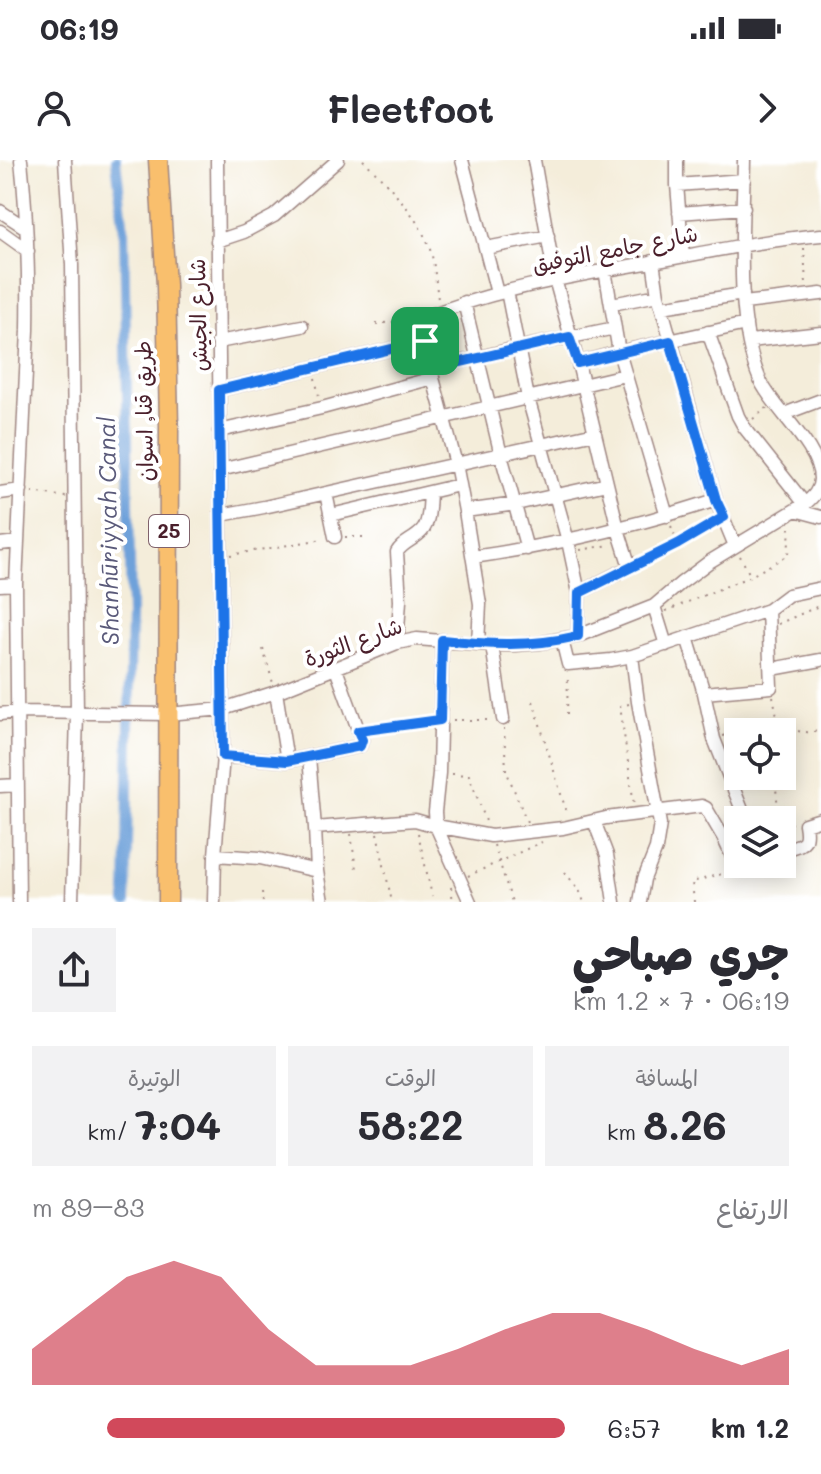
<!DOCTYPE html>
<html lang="ar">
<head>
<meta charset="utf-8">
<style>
	:root { --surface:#fff; --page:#f2f2f3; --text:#2b2b33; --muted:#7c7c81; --accent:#d1495b }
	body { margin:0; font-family:Mali,"Playpen Sans Arabic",sans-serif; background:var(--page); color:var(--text); direction:rtl; height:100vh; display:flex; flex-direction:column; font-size:30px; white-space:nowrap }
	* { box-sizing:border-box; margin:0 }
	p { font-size:26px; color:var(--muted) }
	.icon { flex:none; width:44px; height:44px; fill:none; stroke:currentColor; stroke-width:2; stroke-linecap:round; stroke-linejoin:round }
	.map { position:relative; height:742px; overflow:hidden; direction:ltr }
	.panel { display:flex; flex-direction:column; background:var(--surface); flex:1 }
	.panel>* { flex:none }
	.buttons { position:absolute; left:724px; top:558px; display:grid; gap:16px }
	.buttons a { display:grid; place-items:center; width:72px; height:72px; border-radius:0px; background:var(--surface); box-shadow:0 4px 20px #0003; font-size:40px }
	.pin { position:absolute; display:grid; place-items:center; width:68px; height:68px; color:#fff; margin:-34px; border-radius:16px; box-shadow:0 4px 12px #0006 }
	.round { display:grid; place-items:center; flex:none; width:84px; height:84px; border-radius:0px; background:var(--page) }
	.headline { display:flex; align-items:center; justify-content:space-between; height:136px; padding:0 32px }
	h1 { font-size:44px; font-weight:800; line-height:60px }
	.metrics { display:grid; grid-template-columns:repeat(3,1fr); gap:12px; height:136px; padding:8px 32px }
	.metrics div { display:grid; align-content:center; border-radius:0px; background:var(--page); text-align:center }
	.metrics b { font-size:40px; font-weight:800 }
	.metrics small { font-size:22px; font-weight:400 }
	.metrics p { font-size:22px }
	.chart { height:224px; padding:16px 32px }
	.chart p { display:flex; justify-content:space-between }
	.chart svg { width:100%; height:144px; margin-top:8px; fill:var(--accent); opacity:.7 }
	ul { padding:0 32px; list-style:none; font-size:26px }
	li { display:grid; grid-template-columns:128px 96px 1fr; align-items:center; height:60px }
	li i { height:20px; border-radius:10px; background:var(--accent) }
	.status { display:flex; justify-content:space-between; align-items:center; height:56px; padding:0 40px; background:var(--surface); direction:ltr }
	.status svg { height:22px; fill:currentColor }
	header { display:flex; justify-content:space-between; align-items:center; height:104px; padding:0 32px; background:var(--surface); font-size:36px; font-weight:800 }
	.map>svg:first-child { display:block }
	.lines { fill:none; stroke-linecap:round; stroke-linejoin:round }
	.canal { stroke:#6ea1da; stroke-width:10 }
	.minor-casing { stroke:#9f8682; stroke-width:15 }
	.highway-casing { stroke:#9f8682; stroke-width:21 }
	.path { stroke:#9f8682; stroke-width:2; stroke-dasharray:2 6; stroke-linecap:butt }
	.minor { stroke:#fff; stroke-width:12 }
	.highway { stroke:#f9bf6d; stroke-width:18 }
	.route-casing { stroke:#fff; stroke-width:16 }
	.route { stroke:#1a73e8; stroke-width:10 }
	.labels { text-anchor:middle; stroke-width:8; stroke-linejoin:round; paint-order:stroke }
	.shield { fill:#fff; stroke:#80626b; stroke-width:2 }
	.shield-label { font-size:20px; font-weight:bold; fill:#4a1f2b }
	.street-label { font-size:22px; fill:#4a1f2b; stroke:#fff }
	.water-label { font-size:24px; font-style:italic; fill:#5a5a7a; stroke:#fff }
</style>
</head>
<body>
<div class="status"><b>06:19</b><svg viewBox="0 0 49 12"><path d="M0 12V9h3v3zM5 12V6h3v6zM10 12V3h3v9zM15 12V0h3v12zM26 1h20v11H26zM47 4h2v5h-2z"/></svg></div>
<header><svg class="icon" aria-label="forward" viewBox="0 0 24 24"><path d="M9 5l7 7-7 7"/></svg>Fleetfoot<svg class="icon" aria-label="person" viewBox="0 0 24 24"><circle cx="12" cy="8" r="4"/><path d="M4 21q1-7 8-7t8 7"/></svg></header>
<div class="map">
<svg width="821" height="742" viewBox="0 0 821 742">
	<rect width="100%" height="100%" fill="#fff"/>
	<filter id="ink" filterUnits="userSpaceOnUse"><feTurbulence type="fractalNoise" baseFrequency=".0125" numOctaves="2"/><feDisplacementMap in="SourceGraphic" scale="16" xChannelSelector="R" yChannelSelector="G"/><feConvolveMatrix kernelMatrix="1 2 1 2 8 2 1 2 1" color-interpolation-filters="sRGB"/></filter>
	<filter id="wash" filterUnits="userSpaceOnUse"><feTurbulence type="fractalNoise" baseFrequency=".006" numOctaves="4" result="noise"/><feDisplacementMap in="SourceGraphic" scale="32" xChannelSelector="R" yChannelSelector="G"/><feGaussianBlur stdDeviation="1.8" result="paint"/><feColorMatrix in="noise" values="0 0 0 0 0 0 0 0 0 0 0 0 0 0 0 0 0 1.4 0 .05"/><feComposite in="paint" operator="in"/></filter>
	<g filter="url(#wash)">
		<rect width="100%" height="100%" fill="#f4edda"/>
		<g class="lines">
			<!-- canal -->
			<path class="canal" d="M116 0 124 71 131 455 126 742"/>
		</g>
	</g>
	<g filter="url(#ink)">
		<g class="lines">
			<defs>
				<path id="minor" d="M65 0 72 105 77 553 72 742
					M462 0 497 133
					M534 0 555 119 578 203 618 369 630 407 579 433
					M677 0V25L683 96
					M677 25 744 20
					M0 51 26 68
					M679 53 744 48
					M0 71 28 91
					M217 81 244 72 274 56 338 0
					M486 88 548 76
					M653 101 658 135
					M605 110 619 192 667 356
					M507 131 528 238 568 381 579 433 578 476
					M464 142 501 295 527 389
					M744 143 821 134
					M612 144 658 135 716 340 735 386
					M662 147 743 134
					M708 172 738 256 744 267 805 344
					M750 181 821 173
					M218 182 302 166
					M578 203 619 192 746 164
					M431 209 517 188 615 168
					M219 230 425 181
					M784 254 821 240
					M219 271 322 248 433 218
					M220 310 625 215
					M0 333 21 330
					M326 333 335 377
					M795 350 821 357
					M465 351 516 344 607 324
					M221 355 264 347 595 273
					M331 355 459 325
					M0 384 18 382
					M473 397C556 385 636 366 716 340
					M0 425 16 424
					M654 446 666 485
					M687 477 704 533 714 579 746 660
					M442 480 439 613 435 652 436 666 470 742
					M562 480 568 504 611 500 632 496 768 450 788 435 821 428
					M397 483 400 441 397 392C403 382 414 380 422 371 430 362 429 344 430 333
					M478 484 480 444 465 351 456 304 433 218 420 159C495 129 573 116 652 102 708 92 764 80 821 75
					M492 485 503 559
					M632 496 638 542 660 664 656 689 644 719 640 742
					M772 509 821 500
					M276 532 287 601 360 586 362 580 336 509
					M704 533 771 527 768 450
					M0 554 16 552 168 554 223 549 276 532 397 483 417 479 492 485H516L539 483 578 476 654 446 681 423 709 402 805 344C813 337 820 330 820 319 820 287 773 249 760 220 734 159 743 66 744 0
					M223 596 287 601
					M309 597 315 668 317 711 322 742
					M0 626 17 625
					M594 661 607 695 614 742
					M315 668 415 660 436 666 491 676 563 668 606 658 702 646 706 648 723 677 738 709 751 704
					M782 691C801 683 809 687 805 664L821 659
					M215 695 260 698 317 711
					M19 742 16 424 28 170C29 113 27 56 21 0
					M214 742 215 695 223 596 217 0"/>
				<path id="highway" d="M158 0 166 125 169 266 168 742"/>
			</defs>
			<!-- minor casing -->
			<use href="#minor" class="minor-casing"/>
			<!-- highway casing -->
			<use href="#highway" class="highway-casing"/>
			<!-- path -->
			<path class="path" d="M363 0C389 24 423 61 432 96 435 110 436 125 438 139
				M804 88 806 125
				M376 164 407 160
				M315 218 319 236
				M753 259 767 248
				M32 332 66 337
				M671 366 678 383
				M345 377H366
				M580 390 610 385
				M230 395 323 379
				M740 396 750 415
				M641 402 678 384 713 363
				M666 451 751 416 788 395 790 368
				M778 464 821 445
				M263 489 273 523
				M773 536 778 561C792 571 805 575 821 570
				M533 541 567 654
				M629 544 620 546 634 645
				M567 554 568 515
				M453 560H490
				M504 568 506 610 527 662
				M369 569 430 562
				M739 572 777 561
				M723 576 738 572
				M452 614 469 615 487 664
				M770 616 776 628 779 660
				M782 664H793
				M377 673 392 742
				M418 673 432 736
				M351 674 356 709
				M494 685 512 742
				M565 712 580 732 584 742
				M468 716 542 682
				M451 727 453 742
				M262 732 263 742
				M694 742 692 722 729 712"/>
			<!-- minor -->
			<use href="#minor" class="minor"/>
			<!-- highway -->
			<use href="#highway" class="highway"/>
		</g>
	</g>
	<g class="lines" filter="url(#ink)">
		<defs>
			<path id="route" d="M569 177 578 203 670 181 716 340 724 357 678 384 579 433 578 476C531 487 489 485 442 480L440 560 358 571 362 580 360 586 287 601 223 596 219 230 425 181 431 209Z"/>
		</defs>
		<!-- route casing -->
		<use href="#route" class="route-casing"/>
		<!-- route -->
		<use href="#route" class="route"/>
	</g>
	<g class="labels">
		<!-- shield labels -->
		<rect class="shield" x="149" y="355" width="40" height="32" rx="6"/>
		<g class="shield-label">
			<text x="169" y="378">25</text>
		</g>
		<!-- street labels -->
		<g class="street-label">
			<text transform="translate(615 89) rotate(-11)" y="8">شارع جامع التوفيق</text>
			<text transform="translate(198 155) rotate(-91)" y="8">شارع الجيش</text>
			<text transform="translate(144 251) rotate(-91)" y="8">طريق قنا, اسوان</text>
			<text transform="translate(353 482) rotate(-20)" y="8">شارع الثورة</text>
		</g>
		<!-- water labels -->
		<g class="water-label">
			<text transform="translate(109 371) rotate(-91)" y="8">Shanhūriyyah Canal</text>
		</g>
	</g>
</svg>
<div class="buttons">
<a><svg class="icon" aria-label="locate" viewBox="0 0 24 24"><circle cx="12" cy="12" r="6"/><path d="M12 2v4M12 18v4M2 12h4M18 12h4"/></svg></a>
<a><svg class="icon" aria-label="layers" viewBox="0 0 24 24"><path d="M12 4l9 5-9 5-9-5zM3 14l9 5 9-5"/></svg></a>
</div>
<div class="pin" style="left:425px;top:181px;background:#1e9e55"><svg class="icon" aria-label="arrive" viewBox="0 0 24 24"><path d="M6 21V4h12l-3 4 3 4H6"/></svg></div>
</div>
<section class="panel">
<div class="headline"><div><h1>جري صباحي</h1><p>06:19 · 7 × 1.2 km</p></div><a class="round"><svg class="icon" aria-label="share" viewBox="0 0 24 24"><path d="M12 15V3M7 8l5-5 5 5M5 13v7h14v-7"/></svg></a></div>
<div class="metrics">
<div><p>المسافة</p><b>8.26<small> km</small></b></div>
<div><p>الوقت</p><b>58:22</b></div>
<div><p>الوتيرة</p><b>7:04<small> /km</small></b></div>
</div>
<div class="chart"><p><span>الارتفاع</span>83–89 m</p>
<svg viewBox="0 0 160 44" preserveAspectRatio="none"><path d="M0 44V33L10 22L20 11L30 6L40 11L50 27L60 38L70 38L80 38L90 33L100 27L110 22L120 22L130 27L140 33L150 38L160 33V44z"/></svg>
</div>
<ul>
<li><b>1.2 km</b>6:57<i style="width:86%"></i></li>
</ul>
</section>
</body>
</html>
